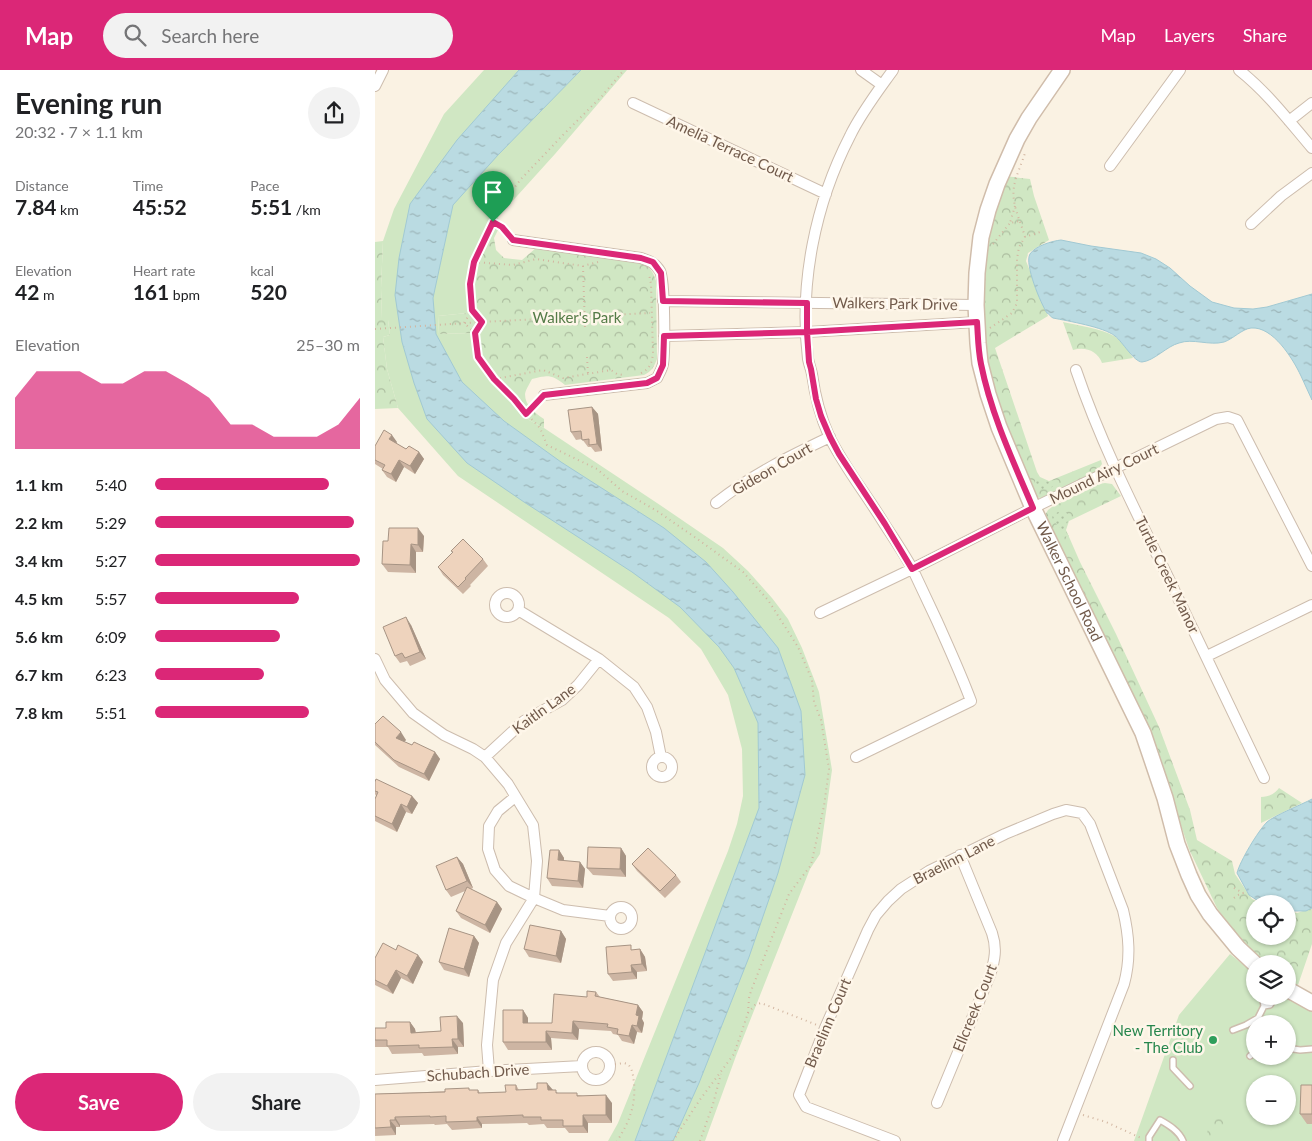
<!DOCTYPE html>
<html lang="en">
<head>
<meta charset="utf-8">
<style>
	:root { --surface:#fff; --page:#f2f2f2; --text:#202124; --muted:#757577; --accent:#db2777 }
	body { margin:0; font-family:Lato,sans-serif; background:var(--page); color:var(--text); height:100vh; display:flex; flex-direction:column; font-size:19px; white-space:nowrap }
	* { box-sizing:border-box; margin:0 }
	p { font-size:16px; color:var(--muted) }
	.icon { flex:none; width:28px; height:28px; fill:none; stroke:currentColor; stroke-width:2; stroke-linecap:round; stroke-linejoin:round }
	.map { position:relative; flex:1; overflow:hidden }
	.sheet { display:flex; flex-direction:column; background:var(--surface); width:375px }
	.sheet>* { flex:none }
	.controls { position:absolute; left:871px; top:825px; display:grid; gap:10px }
	.controls a { display:grid; place-items:center; width:50px; height:50px; border-radius:50%; background:var(--surface); box-shadow:0 1px 4px #0004; font-size:25px }
	.pin { position:absolute; display:grid; place-items:center; width:42px; height:42px; color:#fff; margin:-51px -21px; border-radius:50% 50% 50% 0; rotate:-45deg; box-shadow:0 0 5px #0007 }
	.pin .icon { rotate:45deg }
	.round { display:grid; place-items:center; flex:none; width:52px; height:52px; border-radius:26px; background:var(--page) }
	.overview { display:flex; align-items:center; justify-content:space-between; height:85px; padding:0 15px }
	h1 { font-size:28px; font-weight:700; line-height:38px }
	.stats { display:grid; grid-template-columns:repeat(3,1fr); gap:8px; height:85px; padding:5px 15px }
	.stats div { display:grid; align-content:center }
	.stats b { font-size:21px; font-weight:700 }
	.stats small { font-size:14px; font-weight:400 }
	.stats p { font-size:14px }
	.chart { height:140px; padding:10px 15px }
	.chart p { display:flex; justify-content:space-between }
	.chart svg { width:100%; height:90px; margin-top:5px; fill:var(--accent); opacity:.7 }
	.button { display:flex; gap:10px; margin-top:auto; padding:10px 15px }
	.button a { flex:1; height:58px; border-radius:30px; background:var(--accent); color:#fff; font-size:20px; font-weight:700; line-height:58px; text-align:center }
	.button a+a { background:var(--page); color:var(--text) }
	ul { padding:0 15px; list-style:none; font-size:16px }
	li { display:grid; grid-template-columns:80px 60px 1fr; align-items:center; height:38px }
	li i { height:12px; border-radius:6px; background:var(--accent) }
	header { display:flex; align-items:center; gap:30px; box-sizing:border-box; height:70px; padding:0 25px; background:var(--accent); color:#fff }
	header strong { font-size:24px }
	nav { display:flex; gap:28px; margin-inline-start:auto; font-size:18px }
	.search { width:350px; height:45px; background:var(--page); display:flex; align-items:center; gap:12px; box-sizing:border-box; padding:0 18px; border-radius:28px; color:var(--muted); font-size:19px }
	main { display:flex; flex:1; min-height:0 }
	.map>svg:first-child { display:block }
	.grass { fill:#d0e7c3; fill-rule:evenodd }
	.park { fill:url(#park-crowns) }
	.garden { fill:url(#garden-dots) }
	.water { fill:url(#water-ripples); stroke:#a1c9d3 }
	.lines { fill:none; stroke-linecap:round; stroke-linejoin:round }
	.lane-casing { stroke:#cdbdae; stroke-width:8 }
	.street-casing { stroke:#cdbdae; stroke-width:12 }
	.secondary-casing { stroke:#d0bdab; stroke-width:18 }
	.path { stroke:#d2b6a1; stroke-width:2; stroke-dasharray:1 4; stroke-linecap:butt }
	.lane { stroke:#fff; stroke-width:5 }
	.street { stroke:#fff; stroke-width:10 }
	.secondary { stroke:#fff; stroke-width:15 }
	.wall { fill:#cdb5a3 }
	.shaded-wall { fill:#a79484 }
	.building { fill:#eed3bd; stroke:#a79484 }
	.route-casing { stroke:#fff; stroke-width:10 }
	.route { stroke:#db2777; stroke-width:6 }
	.leisure-dot { fill:#2e9e5b; stroke:#fef6e9; stroke-width:2 }
	.labels { text-anchor:middle; stroke-width:5; stroke-linejoin:round; paint-order:stroke }
	.street-label { font-size:15px; fill:#715a4b; stroke:#fef6e9 }
	.park-label { font-size:15px; fill:#547b47; stroke:#fef6e9 }
	.leisure-label { font-size:15px; fill:#27864d; stroke:#fef6e9; text-anchor:end }
</style>
</head>
<body>
<header>
<strong>Map</strong>
<div class="search"><svg class="icon" aria-label="search" viewBox="0 0 24 24"><circle cx="10" cy="10" r="6"/><path d="M15 15l6 6"/></svg>Search here</div>
<nav><a>Map</a><a>Layers</a><a>Share</a></nav>
</header>
<main>
<section class="sheet">
<div class="overview"><div><h1>Evening run</h1><p>20:32 · 7 × 1.1 km</p></div><a class="round"><svg class="icon" aria-label="share" viewBox="0 0 24 24"><path d="M12 15V3M7 8l5-5 5 5M5 13v7h14v-7"/></svg></a></div>
<div class="stats">
<div><p>Distance</p><b>7.84<small> km</small></b></div>
<div><p>Time</p><b>45:52</b></div>
<div><p>Pace</p><b>5:51<small> /km</small></b></div>
</div>
<div class="stats">
<div><p>Elevation</p><b>42<small> m</small></b></div>
<div><p>Heart rate</p><b>161<small> bpm</small></b></div>
<div><p>kcal</p><b>520</b></div>
</div>
<div class="chart"><p><span>Elevation</span>25–30 m</p>
<svg viewBox="0 0 160 44" preserveAspectRatio="none"><path d="M0 44V19L10 6L20 6L30 6L40 12L50 12L60 6L70 6L80 12L90 19L100 32L110 32L120 38L130 38L140 38L150 32L160 19V44z"/></svg>
</div>
<ul>
<li><b>1.1 km</b>5:40<i style="width:85%"></i></li>
<li><b>2.2 km</b>5:29<i style="width:97%"></i></li>
<li><b>3.4 km</b>5:27<i style="width:100%"></i></li>
<li><b>4.5 km</b>5:57<i style="width:70%"></i></li>
<li><b>5.6 km</b>6:09<i style="width:61%"></i></li>
<li><b>6.7 km</b>6:23<i style="width:53%"></i></li>
<li><b>7.8 km</b>5:51<i style="width:75%"></i></li>
</ul>
<div class="button"><a>Save</a><a>Share</a></div>
</section>
<div class="map">
<svg width="937" height="1071" viewBox="0 0 937 1071">
	<defs>
		<pattern id="park-crowns" width="20" height="18" patternUnits="userSpaceOnUse" patternTransform="scale(1.25)"><rect width="20" height="18" fill="#d0e7c3"/><path d="M2 6a3 3 0 1 1 6 0M12 15a3 3 0 1 1 6 0" fill="none" stroke="#adbea0"/></pattern>
		<pattern id="garden-dots" width="8" height="8" patternUnits="userSpaceOnUse" patternTransform="scale(1.25)"><rect width="8" height="8" fill="#d0e7c3"/><path d="M2 2h.1M6 6h.1" fill="none" stroke="#adbea0" stroke-width="1.8" stroke-linecap="round"/></pattern>
		<pattern id="water-ripples" width="26" height="14" patternUnits="userSpaceOnUse" patternTransform="scale(1.25)"><rect width="26" height="14" fill="#badbe2"/><path d="M2 4q2-2 4 0t4 0M15 11q2-2 4 0t4 0" fill="none" stroke="#9cb5b9"/></pattern>
	</defs>
	<rect width="100%" height="100%" fill="#faf2e3"/>
	<!-- grass -->
	<path class="grass" d="M109 0H252L180 84 123 147 111 158 92 203V243L63 246 64 264 96 263 154 350 169 358 285 435 348 478 373 501 397 528 413 549 427 578 444 622 457 700 445 784 435 799 361 986 330 1071H233L243 1053 353 781 362 754 368 726 367 679 353 625 326 579 294 548 83 406 23 338 12 299 8 267 15 265 13 250H7L6 218 8 171 19 139 69 44Z
		M855 884 880 904V926H911L937 940V1071H759L804 945ZM880 954H912V986H880ZM880 1014H912V1046H880Z"/>
	<!-- park -->
	<path class="park" d="M629 106 655 109 659 126 674 170 653 183 651 191 673 246 620 278 662 402 665 407 674 411 726 390 727 394 722 401 666 428 660 427 612 313 605 201Z
		M123 147 124 158 119 168 121 180 129 188 147 190 161 178 265 192C275 197 278 201 281 211L282 289C279 297 277 301 269 305L190 315C177 304 172 305 157 309 155 313 151 319 150 324 150 336 160 343 169 349V358L154 350 99 290 96 263 64 264 63 246 92 243V203L111 158Z
		M8 171 6 218 7 249 13 250 15 265 8 267 12 299 23 338 0 339V172Z
		M688 252C702 255 727 259 739 266 747 271 753 280 758 288L727 293C723 281 710 276 698 280Z
		M730 413 737 414 746 426 694 451 691 460 705 492 741 564 784 657 815 740 822 770 857 791 860 804 877 829 887 834H880V866H912L913 841 922 843 937 838V874L923 915 913 910 912 894H891L882 887 855 857 842 838 814 779 775 664 670 445 673 440 677 437 724 414Z
		M904 718 927 733 886 753V727C893 727 900 724 904 718Z
		M835 1049H847L849 1051 851 1068H831Z"/>
	<!-- garden -->
	<path class="garden" d="M661 407 674 412 679 410 680 414C674 422 665 420 659 414Z
		M683 442H689L695 444 696 448 693 451 690 459 694 467 687 466 684 457 678 450 677 446Z"/>
	<!-- water -->
	<path class="water" d="M144 0H206L123 85 78 135 58 228 61 264 87 312 129 351 186 392 289 458 331 492 358 522 403 578 426 641 430 705 403 803 374 887 324 1013 298 1071H260L384 738 383 653 359 598 344 577 305 537 257 502 149 432 92 393 52 349 39 313 27 272 20 225 24 188 35 134 82 70Z
		M686 170 716 176 766 183 781 189 795 198 815 216 837 232 859 238 878 239 892 237 937 224V330C933 322 930 314 926 306 918 289 898 256 876 258 867 259 858 269 849 272 834 276 818 268 804 273 792 276 779 291 767 292 759 292 747 271 740 266 729 257 693 251 678 248 677 248 673 243 672 243 666 234 649 194 655 184 660 176 677 171 686 170Z
		M937 729V838L931 841H913L912 834H888L874 825 862 803C865 791 883 761 892 752 900 745 926 735 937 729Z"/>
	<g class="lines">
		<defs>
			<path id="lane" d="M889 936 895 935 900 928V926
				M886 954 883 948 889 936 888 930 890 926
				M858 960 871 955 883 948
				M912 978 925 980 937 979
				M875 986 880 982
				M798 990V998L815 1016
				M774 1071V1067L785 1050C794 1055 804 1061 808 1071"/>
			<path id="street" d="M486 0 507 15
				M864 0C892 22 914 51 937 78
				M0 16 8 0
				M258 33 451 124
				M914 51 937 33
				M735 96 805 0
				M876 154 906 126 937 103
				M138 170 266 188C275 191 280 193 285 201 290 211 290 281 288 294 287 299 284 304 282 308L272 313 169 325
				M288 231 601 235
				M289 266 432 262 602 252
				M701 300C725 371 759 438 792 505 825 573 857 641 889 708
				M341 433C376 405 415 386 455 367
				M120 535a12 12 0 1 1 24 0a12 12 0 1 1-24 0Z
				M143 540 224 589 259 617 272 637 281 662 286 687
				M445 543 537 499 658 438 841 349 853 347 862 350 937 496
				M832 586 937 535
				M0 589 10 610 38 643 69 665 98 679 110 687 133 714 158 755 162 791 159 828 131 873 118 910 112 975 114 1001
				M110 687 149 651 187 630 203 615 224 589
				M481 687 596 631C586 604 574 578 562 551 554 534 546 517 538 500 530 485 520 470 510 455 492 425 469 397 454 366 445 346 440 326 437 304 436 299 434 294 433 289 424 214 440 134 475 66 486 43 503 21 518 0
				M277 697a10 10 0 1 1 20 0a10 10 0 1 1-20 0Z
				M140 727 123 741 114 756 113 779 120 800 134 816 159 828 188 840 235 846
				M235 848a11 11 0 1 1 22 0a11 11 0 1 1-22 0Z
				M207 996a14 14 0 1 1 28 0a14 14 0 1 1-28 0Z
				M0 1010 114 1001 207 996
				M562 1033 615 905C620 890 622 878 617 863L585 785
				M520 1071 431 1037 424 1025 450 958 493 860 501 845 513 831 526 819 554 801 630 764 678 744 691 740 707 743 715 754 748 840C754 865 756 888 749 914L688 1071"/>
			<g id="secondary">
				<path id="s1" d="M687 0 654 48 642 69 622 114 613 140 606 167 602 203 601 235 603 273 605 293 613 324 624 357 658 438 768 663 790 728 802 774 814 805 823 825 835 844 863 878 880 894"/>
				<path d="M912 919 937 933"/>
			</g>
		</defs>
		<!-- lane casing -->
		<use href="#lane" class="lane-casing"/>
		<!-- street casing -->
		<use href="#street" class="street-casing"/>
		<!-- secondary casing -->
		<use href="#secondary" class="secondary-casing"/>
		<!-- path -->
		<path class="path" d="M640 136 635 153 645 151
			M118 152 127 157 132 162
			M650 167C646 152 636 134 639 117 640 108 647 93 650 83
			M618 174 635 153
			M99 192 138 195 161 189 208 196 223 192
			M208 196 210 260
			M97 240 107 252 100 263 103 287 119 309 165 358 172 375 222 399 247 421 282 441 321 468 368 502 393 530 423 577 437 610 439 632 446 650 454 699 449 736 436 795 414 824 376 921 374 928 373 943 359 984 324 1031 298 1071
			M615 258 637 243 642 233V189L644 177 650 167 668 161
			M0 259 107 252 275 243
			M100 263 89 253 97 240 95 215 99 192 125 137 146 109 188 65 227 26 249 0
			M212 287 213 304
			M266 303C275 299 277 293 278 283L276 214 274 204
			M120 309 168 300 188 308 236 300 242 304 249 305
			M151 344 163 331
			M859 818 868 823 872 822
			M859 828 863 825 868 823
			M373 943 380 935 386 933 442 955
			M235 995 249 993 253 994C258 1000 258 1006 259 1013 261 1035 254 1053 242 1071
			M708 1045 731 1052 766 1068
			M325 1071 338 1034 346 1004"/>
		<!-- lane -->
		<use href="#lane" class="lane"/>
		<!-- street -->
		<use href="#street" class="street"/>
		<!-- secondary -->
		<use href="#secondary" class="secondary"/>
	</g>
	<!-- wall -->
	<path class="wall" d="M217 337 223 344 227 381 220 382 216 377H213L207 369 201 370 196 362Z
		M22 372 21 373 31 379 44 382 49 389 40 404 29 397 21 412 12 407 7 400 8 399 0 394V376Z
		M49 466 48 482H41V503L13 502 7 494Z
		M108 489 113 496 95 515 96 516 88 524 68 505 63 497Z
		M36 555 51 589 35 596 32 591 25 593 20 586Z
		M0 654 31 670 29 672 37 675 60 682 65 689 54 711 24 697 0 675Z
		M0 712 37 726 43 733 37 744 31 742 22 762 0 751V729L1 726 0 724Z
		M246 778 251 786V807L218 805 212 798Z
		M184 780 189 788V791L205 792 210 799 208 818 177 816 172 808Z
		M82 787 88 794 98 818 96 819 122 832 127 839 115 863 86 848 81 841 90 821 76 827 71 820Z
		M257 794 301 805 306 812 290 828 262 801Z
		M186 861 191 869 186 893 154 887 149 879Z
		M99 866 104 873 94 907 69 900 64 892Z
		M265 879 270 887 272 901 262 902V909L238 911 233 904 259 880Z
		M21 880 43 885 48 892 38 914 26 908 18 924 0 915V888Z
		M221 922 225 927 263 935 268 942 267 949 269 953 267 963 262 962 259 974 247 971 243 965 238 964 236 961 204 959 203 970 176 968 177 980H133L128 972 148 940 153 948V953H177L212 927Z
		M35 952 40 959 41 962 66 961 88 953 89 977H83V984L49 986 47 983 17 984 13 977H0V958H11Z
		M141 1015 144 1020H178L183 1023 204 1025 237 1033V1053H213V1063H194L190 1058H172L169 1054 154 1055 152 1053 107 1054V1058L77 1060 72 1054 60 1055 59 1054 25 1055V1057H21V1065L0 1066V1024L103 1020 105 1023 131 1022Z
		M937 1015V1054H932L925 1044Z"/>
	<!-- shaded-wall -->
	<path class="shaded-wall" d="M217 337 223 344 227 381 222 374Z
		M17 365 22 372 19 377 14 369Z
		M44 382 49 389 40 404 35 396Z
		M24 390 29 397 21 412 16 404Z
		M43 458 49 466 48 482 43 475Z
		M36 474 41 482V503L35 495Z
		M31 547 36 555 51 589 45 582Z
		M26 662 31 670 26 675 21 668Z
		M60 682 65 689 54 711 49 704Z
		M37 726 43 733 37 744 32 737Z
		M26 734 31 742 22 762 17 754Z
		M246 778 251 786V807L245 799Z
		M184 780 189 788 188 798 183 790Z
		M82 787 88 794 98 818 92 811Z
		M205 792 210 799 208 818 203 811Z
		M122 832 127 839 115 863 110 855Z
		M186 861 191 869 186 893 181 886Z
		M99 866 104 873 94 907 89 899Z
		M265 879 270 887 272 901 267 894Z
		M43 885 48 892 38 914 32 906Z
		M256 895 262 902V909L257 902Z
		M21 900 26 908 18 924 12 916Z
		M263 935 268 942 267 949 269 953 267 963 262 956 261 945Z
		M148 940 153 948V961L148 953Z
		M82 946 88 953 89 977 83 969Z
		M198 951 204 959 203 970 197 963Z
		M35 952 40 959 41 970 36 963Z
		M257 955 262 962 259 974 254 966Z
		M171 961 176 968 177 980 171 972Z
		M77 969 83 977V984L78 977Z
		M172 1013 178 1020H173Z
		M231 1025 237 1033V1053L231 1045Z
		M208 1045 213 1053V1063L208 1056Z
		M20 1047 25 1055V1057L20 1050Z
		M102 1047 107 1054V1058L102 1051Z
		M15 1050 21 1057V1065L16 1057Z"/>
	<!-- building -->
	<path class="building" d="M217 337 222 374 214 375V369L207 370 206 361 196 362 193 340Z
		M9 360 17 365 14 369 31 379 34 376 44 382 35 396 24 390 16 404 7 400 10 395 0 390V376Z
		M14 458H43V475L36 474 35 495 7 494 8 471H13Z
		M88 469 108 489 90 508 91 509 83 517 63 497 78 482 76 481Z
		M31 547 45 582 30 588 27 583 20 586 8 557Z
		M8 646 26 662 21 668 37 675 39 672 60 682 49 704 19 690 0 672V654Z
		M1 709 37 726 32 737 26 734 17 754 0 746V729L3 722 0 721V712Z
		M213 777 246 778 245 799 212 798Z
		M273 778 301 805 285 821 257 794Z
		M175 780H184L183 790 205 792 203 811 172 808Z
		M82 787 92 811 71 820 61 796Z
		M92 817 122 832 110 855 81 841Z
		M155 855 186 861 181 886 149 879Z
		M74 858 99 866 89 899 64 892Z
		M8 873 21 880 23 875 43 885 32 906 21 900 12 916 0 910V888Z
		M256 875V880L265 879 267 894 256 895 257 902 233 904 231 877Z
		M212 921 221 922 220 926 263 935 261 945 264 946 262 956 257 955 254 966 242 964 243 959 232 957 233 954 198 951 197 963 171 961V972H128V940H148V953H177L179 924 212 927Z
		M82 946 83 969H77L78 977 44 978V975L12 976V970H0V958H11V952H35L36 963 66 961 65 947Z
		M162 1013H172L173 1020H181V1023H202V1026L231 1025V1045H208V1056H188V1050H166V1047H148V1045L102 1047V1051L71 1052V1046L55 1047V1046L20 1047V1050H15L16 1057 0 1058V1024L70 1022V1019L94 1018V1020H103V1023L131 1022 130 1015H141V1020L162 1019Z
		M926 1015H937V1044H925Z"/>
	<g class="lines">
		<defs>
			<path id="route" d="M118 152 99 192 95 214 97 240 107 252 100 263 103 287 119 309 139 329 151 344 169 325 272 313 282 308 288 295 289 266 432 262 602 252C603 266 603 280 606 294 616 344 638 391 658 438L537 499 510 454 464 384 455 367 446 346 441 329 436 299 434 292 432 262V233L288 231 286 203 278 192 266 188 138 170 127 157 118 152"/>
		</defs>
		<!-- route casing -->
		<use href="#route" class="route-casing"/>
		<!-- route -->
		<use href="#route" class="route"/>
	</g>
	<!-- markers -->
	<circle class="leisure-dot" cx="838" cy="970" r="5"/>
	<g class="labels">
		<!-- street labels -->
		<g class="street-label">
			<text transform="translate(355 79) rotate(25)" y="5">Amelia Terrace Court</text>
			<text transform="translate(520 234) rotate(1)" y="5">Walkers Park Drive</text>
			<text transform="translate(397 399) rotate(-30)" y="5">Gideon Court</text>
			<text transform="translate(729 404) rotate(-26)" y="5">Mound Airy Court</text>
			<text transform="translate(792 505) rotate(64)" y="5">Turtle Creek Manor</text>
			<text dy="5" stroke="none"><textPath href="#s1" startOffset="550">Walker School Road</textPath></text>
			<text transform="translate(169 639) rotate(-36)" y="5">Kaitln Lane</text>
			<text transform="translate(579 790) rotate(-27)" y="5">Braelinn Lane</text>
			<text transform="translate(600 938) rotate(-68)" y="5">Ellcreek Court</text>
			<text transform="translate(453 953) rotate(-67)" y="5">Braelinn Court</text>
			<text transform="translate(103 1003) rotate(-4)" y="5">Schubach Drive</text>
		</g>
		<!-- park labels -->
		<g class="park-label">
			<text x="202" y="253">Walker's Park</text>
		</g>
		<!-- leisure labels -->
		<g class="leisure-label">
			<text x="828" y="966">New Territory<tspan x="828" dy="17">- The Club</tspan></text>
		</g>
	</g>
</svg>
<div class="controls">
<a><svg class="icon" aria-label="locate" viewBox="0 0 24 24"><circle cx="12" cy="12" r="6"/><path d="M12 2v4M12 18v4M2 12h4M18 12h4"/></svg></a>
<a><svg class="icon" aria-label="layers" viewBox="0 0 24 24"><path d="M12 4l9 5-9 5-9-5zM3 14l9 5 9-5"/></svg></a>
<a>+</a>
<a>−</a>
</div>
<div class="pin" style="left:118px;top:152px;background:#1e9e55"><svg class="icon" aria-label="arrive" viewBox="0 0 24 24"><path d="M6 21V4h12l-3 4 3 4H6"/></svg></div>
</div>
</main>
</body>
</html>
